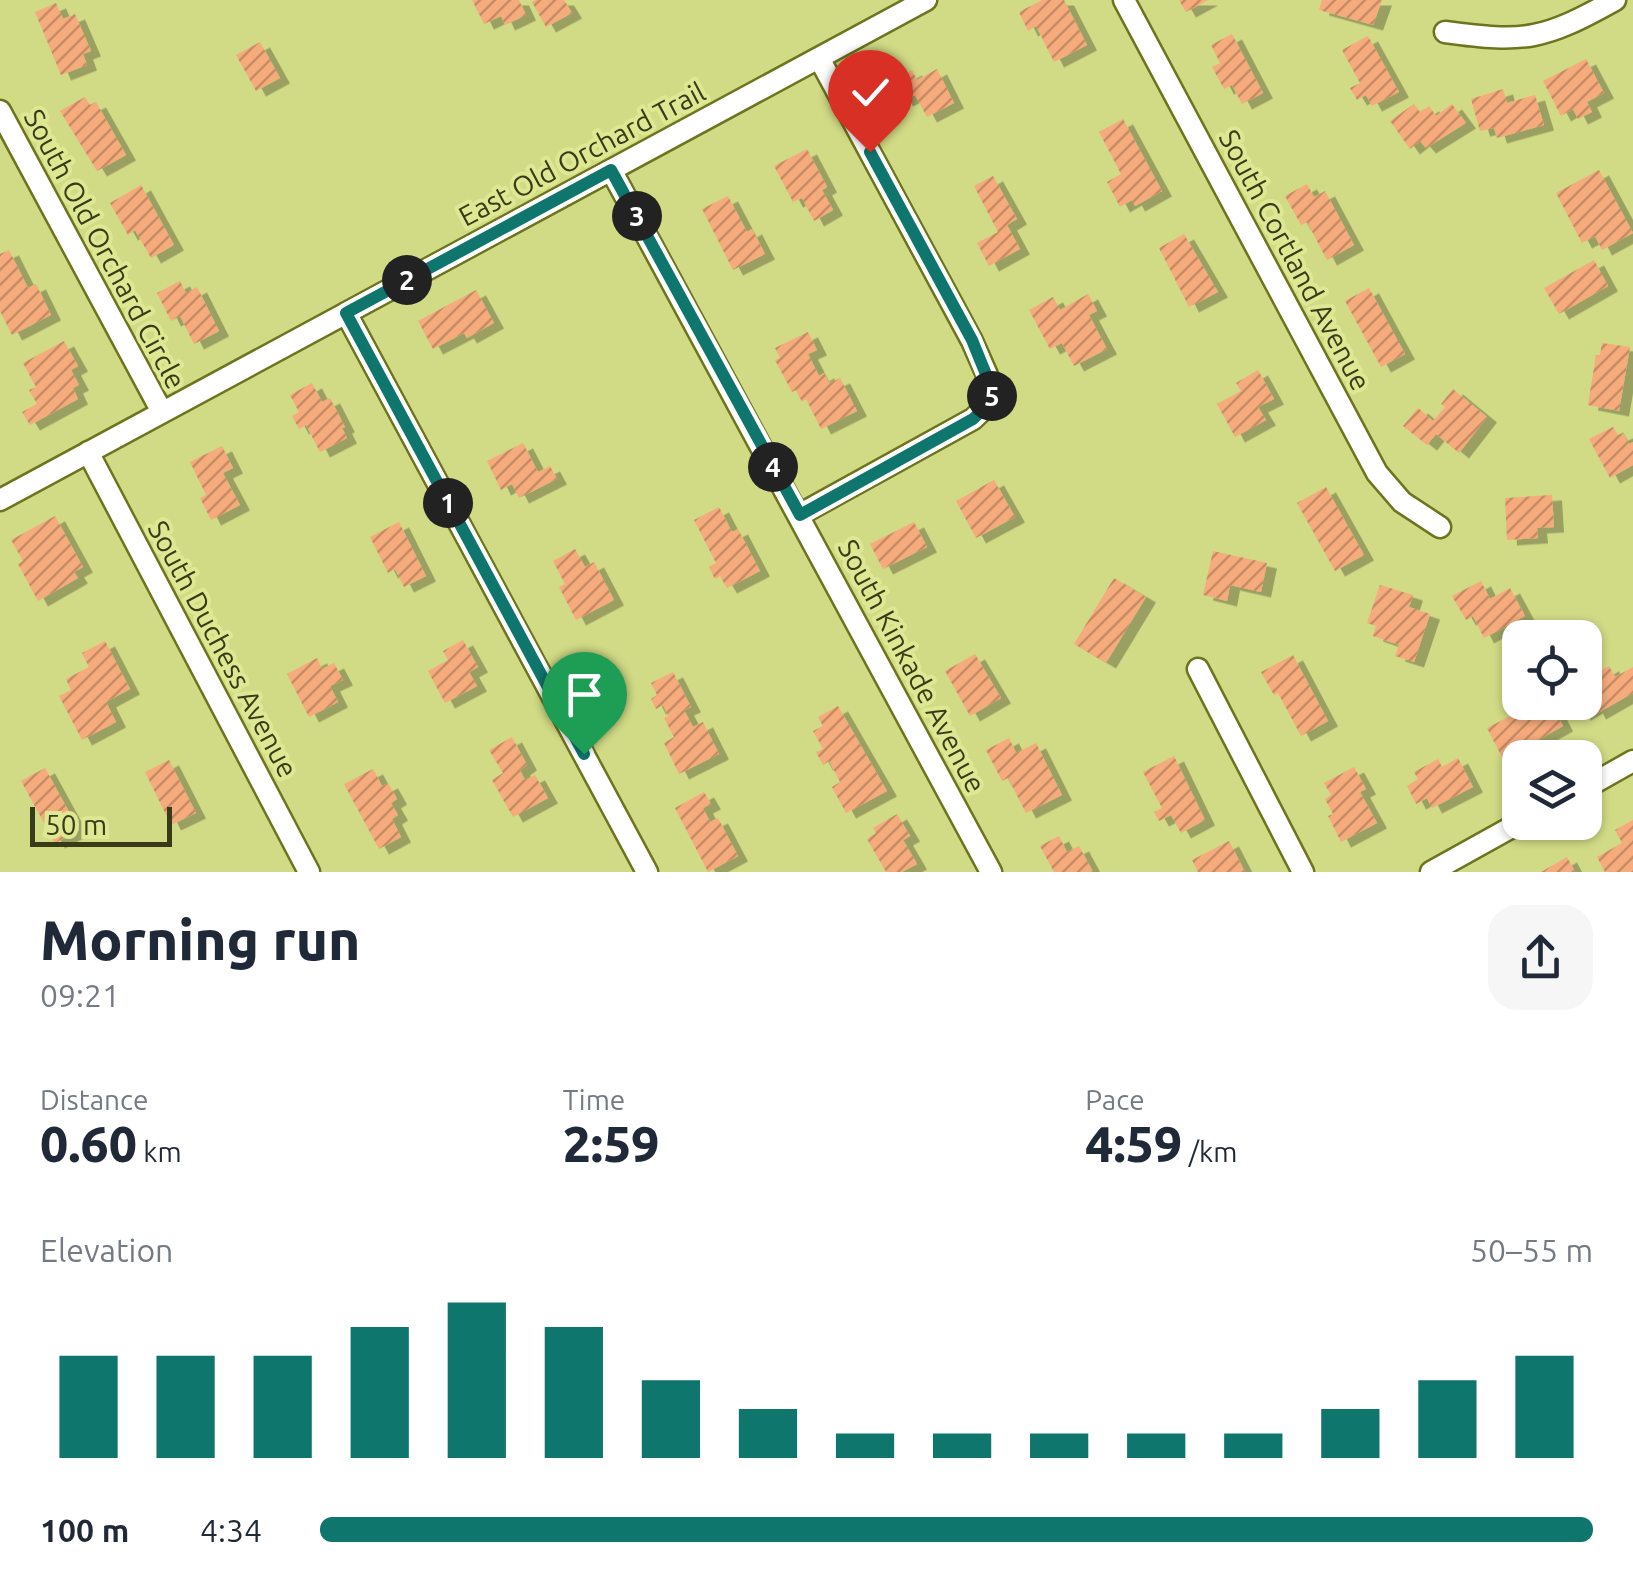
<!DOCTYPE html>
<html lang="en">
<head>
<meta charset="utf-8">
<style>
	:root { --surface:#fff; --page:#f6f6f7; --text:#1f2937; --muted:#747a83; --accent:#0f766e }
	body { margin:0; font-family:Ubuntu,sans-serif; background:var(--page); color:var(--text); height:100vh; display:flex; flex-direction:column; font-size:38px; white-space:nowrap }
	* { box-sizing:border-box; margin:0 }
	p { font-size:32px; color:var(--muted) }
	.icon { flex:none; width:55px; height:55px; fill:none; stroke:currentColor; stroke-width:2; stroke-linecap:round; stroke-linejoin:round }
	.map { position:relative; height:872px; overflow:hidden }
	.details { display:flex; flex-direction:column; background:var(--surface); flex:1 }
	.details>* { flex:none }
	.tools { position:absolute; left:1502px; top:620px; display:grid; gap:20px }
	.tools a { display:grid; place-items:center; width:100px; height:100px; border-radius:20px; background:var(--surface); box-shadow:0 2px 8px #0004; font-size:50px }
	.scale { position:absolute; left:30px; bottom:25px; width:142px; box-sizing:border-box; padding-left:10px; border:5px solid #383b18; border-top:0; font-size:28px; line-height:35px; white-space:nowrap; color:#383b18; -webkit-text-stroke:8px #dee792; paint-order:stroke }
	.pin { position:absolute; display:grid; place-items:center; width:85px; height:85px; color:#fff; margin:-102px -42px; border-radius:50% 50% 50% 0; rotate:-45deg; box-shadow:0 0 10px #0007 }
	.pin .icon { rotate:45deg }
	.km { position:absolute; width:50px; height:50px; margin:-25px; border-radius:50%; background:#222; color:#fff; font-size:28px; line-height:50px; text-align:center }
	.round { display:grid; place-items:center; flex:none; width:105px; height:105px; border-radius:30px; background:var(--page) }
	.summary { display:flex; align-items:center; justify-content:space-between; height:170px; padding:0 40px }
	h1 { font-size:55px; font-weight:800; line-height:75px }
	.metrics { display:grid; grid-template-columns:repeat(3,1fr); gap:15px; height:170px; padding:10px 40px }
	.metrics div { display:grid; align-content:center }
	.metrics b { font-size:50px; font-weight:800 }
	.metrics small { font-size:28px; font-weight:400 }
	.metrics p { font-size:28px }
	.chart { height:280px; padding:20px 40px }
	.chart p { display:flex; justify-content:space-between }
	.chart svg { width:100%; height:180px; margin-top:10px; stroke:var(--accent); stroke-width:6 }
	ul { padding:0 40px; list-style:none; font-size:32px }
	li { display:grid; grid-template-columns:160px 120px 1fr; align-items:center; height:75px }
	li i { height:25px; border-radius:12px; background:var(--accent) }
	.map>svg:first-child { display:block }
	.building { fill:url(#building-hatch); filter:url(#shadow) }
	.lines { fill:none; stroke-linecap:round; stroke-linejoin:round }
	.minor-casing { stroke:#6e741d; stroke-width:25 }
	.minor { stroke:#fff; stroke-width:20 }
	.route-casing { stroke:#fff; stroke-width:20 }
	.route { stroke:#0f766e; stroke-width:12 }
	.labels { text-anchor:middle; stroke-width:8; stroke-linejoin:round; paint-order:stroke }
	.street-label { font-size:28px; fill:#383b18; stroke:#dee792 }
</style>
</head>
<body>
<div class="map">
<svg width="1633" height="872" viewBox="0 0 1633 872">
	<defs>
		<pattern id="building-hatch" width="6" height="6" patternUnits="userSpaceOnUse" patternTransform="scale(2.5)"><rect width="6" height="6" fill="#f5ab7b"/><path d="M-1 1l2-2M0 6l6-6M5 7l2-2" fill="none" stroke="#c78c64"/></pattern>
		<filter id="shadow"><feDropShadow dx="10" dy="5.5" stdDeviation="0" flood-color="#0004"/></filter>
	</defs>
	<rect width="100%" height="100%" fill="#d1da85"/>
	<!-- building -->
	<path class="building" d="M472 0H519L526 15 505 25 501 16 484 24Z
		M535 0H564L572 13 546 27 532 2Z
		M1042 0H1064L1087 45 1054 62 1036 26 1028 31 1019 12Z
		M1179 0H1208L1186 12Z
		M1322 0H1382L1373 25 1319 10Z
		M56 3 63 19 75 14 91 51 83 54 87 65 61 75 35 12Z
		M1232 34 1263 93 1242 104 1232 85 1224 89 1212 67 1220 63 1211 45Z
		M1368 36 1399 92 1372 106 1366 95 1357 100 1350 88 1360 83 1342 50Z
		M260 42 280 78 256 91 236 55Z
		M1586 59 1604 93 1587 102 1592 112 1578 119 1573 109 1561 116 1543 81Z
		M937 69 954 103 927 117 915 95 903 101 892 81 912 70 917 80Z
		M1503 89 1507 103 1535 95 1544 125 1497 138 1494 128 1480 131 1471 99Z
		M85 97 90 105 96 102 126 155 97 171 60 111Z
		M1414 104 1420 112 1429 106 1436 116 1452 104 1466 123 1426 148 1420 141 1410 149 1390 121Z
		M1123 119 1162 191 1135 206 1132 200 1120 207 1107 182 1121 174 1099 132Z
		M807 149 827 187 822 190 833 210 814 221 802 198 793 202 774 166Z
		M1599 170 1633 233 1602 250 1595 236 1582 243 1556 193Z
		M993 176 1017 219 1007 225 1020 249 989 266 977 243 998 232 974 186Z
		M1307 184 1314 197 1325 191 1354 245 1327 260 1307 222 1301 225 1285 196Z
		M141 185 174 245 151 258 135 230 128 235 110 203Z
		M728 196 747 232 752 229 765 254 733 270 702 209Z
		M1184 234 1218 292 1189 307 1159 248Z
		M9 250 28 288 36 284 51 315 12 335 0 311V254Z
		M1594 260 1608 286 1559 314 1544 288Z
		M180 281 186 293 197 287 219 331 194 344 180 316 171 321 157 293Z
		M1369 288 1405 354 1381 367 1345 301Z
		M476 290 494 323 467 338 464 333 433 349 418 321Z
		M1088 294 1097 311 1089 315 1107 349 1074 366 1062 343 1050 349 1029 310 1053 297 1060 310Z
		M808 332 817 350 808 354 819 376 824 373 829 383 840 378 857 411 821 429 806 399 802 402 796 390 792 392 775 360 780 358 775 348Z
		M64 341 78 366 71 370 79 385 73 388 78 399 30 425 22 412 37 404 29 390 36 387 23 363Z
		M1602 343 1630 347 1619 411 1588 405 1596 355H1600Z
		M1258 370 1274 399 1258 407 1266 420 1235 437 1217 404 1241 391 1236 383Z
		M312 383 322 402 330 398 345 427 342 428 347 438 320 452 306 425 299 429 292 416 299 412 290 395Z
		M1453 389 1487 417 1459 453 1436 434 1427 445 1403 426 1418 408 1433 421 1445 407 1441 404Z
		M1613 427 1618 435 1623 433 1629 444 1633 442V465L1610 478 1589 439Z
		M523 443 538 472 550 466 557 479 519 498 512 484 501 490 487 461Z
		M222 446 233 468 223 473 240 505 211 520 200 498 206 495 190 462Z
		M994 480 1015 517 976 538 956 501Z
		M1326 487 1364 555 1335 571 1297 503Z
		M1552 495 1554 527 1537 528 1538 538 1507 540 1505 498Z
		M719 507 732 532 738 529 760 571 727 588 720 576 715 579 709 567 716 563 694 520Z
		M55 516 83 567 74 572 78 578 38 601 18 564 23 561 11 540Z
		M399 522 426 576 404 587 395 569 388 573 370 537Z
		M914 522 927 547 883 569 870 544Z
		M575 549 585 567 594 562 614 600 576 620 559 587 565 584 553 561Z
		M1213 551 1267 563 1261 592 1230 585 1227 601 1203 595Z
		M1114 578 1146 597 1106 663 1074 644Z
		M1481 581 1490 599 1510 588 1525 616 1484 638 1473 616 1466 620 1452 596Z
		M1380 585 1413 595 1409 607 1430 614 1414 662 1395 656 1399 645 1373 636 1376 626 1367 623Z
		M463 640 478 667 469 672 477 686 445 703 428 671 448 660 443 651Z
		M105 641 130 689 106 702 116 722 82 740 59 696 71 690 66 679 89 667 82 653Z
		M975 654 1001 698 970 716 945 671Z
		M1293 655 1328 721 1301 736 1278 693 1274 695 1261 672Z
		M317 658 322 669 334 663 343 680 330 686 338 702 309 717 287 674Z
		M1609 666 1615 677 1633 667V693L1596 714 1593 708 1581 715 1574 702H1585V679Z
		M673 672 691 707 684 710 693 727 703 722 719 754 679 774 664 743 674 737 664 718 668 716 663 705 656 709 651 699 657 695 651 683Z
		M1520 695V702H1551L1563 726 1538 740 1541 746 1506 765 1487 728 1518 712 1512 700Z
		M838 706 887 791 846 813 832 787 840 782 829 761 823 765 816 752 823 749 813 731 823 726 818 717Z
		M512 737 527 765 520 770 525 780 535 775 548 798 513 817 492 780 503 773 489 750Z
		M1009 738 1016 753 1036 743 1062 795 1026 813 1008 778 1002 781 986 750Z
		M1174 756 1205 820 1181 833 1171 815 1159 821 1154 812 1162 808 1143 772Z
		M1458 758 1473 787 1432 808 1427 798 1416 804 1407 786 1418 779 1414 772 1438 759 1442 767Z
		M169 760 196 813 171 825 145 772Z
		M1354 767 1366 789 1360 792 1377 823 1341 842 1328 816 1333 814 1325 799 1331 795 1324 783Z
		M45 768 79 830 55 843 21 781Z
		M373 769 382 786 388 783 397 799 391 803 398 815 392 819 401 837 379 849 344 784Z
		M704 792 711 804 703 808 710 822 718 818 738 856 708 872 675 808Z
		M897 814 910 836 903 840 917 864 902 872H886L867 839 876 833 873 828Z
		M1633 820V872H1605L1597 857 1622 843 1615 830Z
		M1059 836 1067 852 1079 846 1093 872H1054L1040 846Z
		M1229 841 1245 872H1198L1192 860Z
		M1567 857 1575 872H1541Z"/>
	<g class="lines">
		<defs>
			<path id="minor" d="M1124 0 1377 473 1402 502 1440 527
				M1445 32C1526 43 1543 40 1615 0
				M0 111 162 412
				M611 170 991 872
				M346 313 647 872
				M88 452 309 872
				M0 500 926 0
				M799 515 973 419 993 400 991 384 972 341 819 58
				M1198 669 1303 872
				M1585 788 1633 761
				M1431 872 1521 822"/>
		</defs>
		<!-- minor casing -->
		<use href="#minor" class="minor-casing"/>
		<!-- minor -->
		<use href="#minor" class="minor"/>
	</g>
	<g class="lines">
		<defs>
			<path id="route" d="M584 754 346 313 611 170 800 515 973 419 993 400 990 384 972 340 870 152"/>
		</defs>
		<!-- route casing -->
		<use href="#route" class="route-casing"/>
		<!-- route -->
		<use href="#route" class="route"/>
	</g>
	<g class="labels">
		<!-- street labels -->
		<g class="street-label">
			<text transform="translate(582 154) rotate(-28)" y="10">East Old Orchard Trail</text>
			<text transform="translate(105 249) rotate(62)" y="10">South Old Orchard Circle</text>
			<text transform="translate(1295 260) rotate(62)" y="10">South Cortland Avenue</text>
			<text transform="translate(223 649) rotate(62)" y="10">South Duchess Avenue</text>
			<text transform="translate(912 666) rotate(62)" y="10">South Kinkade Avenue</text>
		</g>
	</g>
</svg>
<div class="tools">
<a><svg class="icon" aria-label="locate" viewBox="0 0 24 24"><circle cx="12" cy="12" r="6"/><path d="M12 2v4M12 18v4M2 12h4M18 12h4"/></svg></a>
<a><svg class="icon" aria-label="layers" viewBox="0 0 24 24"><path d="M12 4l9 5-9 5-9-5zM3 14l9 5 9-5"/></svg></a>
</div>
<div class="scale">50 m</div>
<div class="pin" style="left:584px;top:754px;background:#1e9e55"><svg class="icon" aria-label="arrive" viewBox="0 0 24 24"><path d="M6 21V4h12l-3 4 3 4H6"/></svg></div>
<div class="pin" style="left:870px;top:152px;background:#d93025"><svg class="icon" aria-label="check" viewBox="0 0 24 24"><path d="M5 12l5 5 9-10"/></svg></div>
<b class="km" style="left:448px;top:503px">1</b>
<b class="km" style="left:407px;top:280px">2</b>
<b class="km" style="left:637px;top:216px">3</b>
<b class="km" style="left:773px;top:467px">4</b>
<b class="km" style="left:992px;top:396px">5</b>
</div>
<section class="details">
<div class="summary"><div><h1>Morning run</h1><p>09:21</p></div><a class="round"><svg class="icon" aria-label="share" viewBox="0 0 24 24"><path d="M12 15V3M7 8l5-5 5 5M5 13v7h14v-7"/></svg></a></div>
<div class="metrics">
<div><p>Distance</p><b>0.60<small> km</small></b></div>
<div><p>Time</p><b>2:59</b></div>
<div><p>Pace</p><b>4:59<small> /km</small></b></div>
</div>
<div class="chart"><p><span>Elevation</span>50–55 m</p>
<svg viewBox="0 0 160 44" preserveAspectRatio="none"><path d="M5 44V19M15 44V19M25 44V19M35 44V12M45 44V6M55 44V12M65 44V25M75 44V32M85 44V38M95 44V38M105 44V38M115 44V38M125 44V38M135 44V32M145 44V25M155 44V19"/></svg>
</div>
<ul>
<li><b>100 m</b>4:34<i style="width:100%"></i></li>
</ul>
</section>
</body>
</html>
